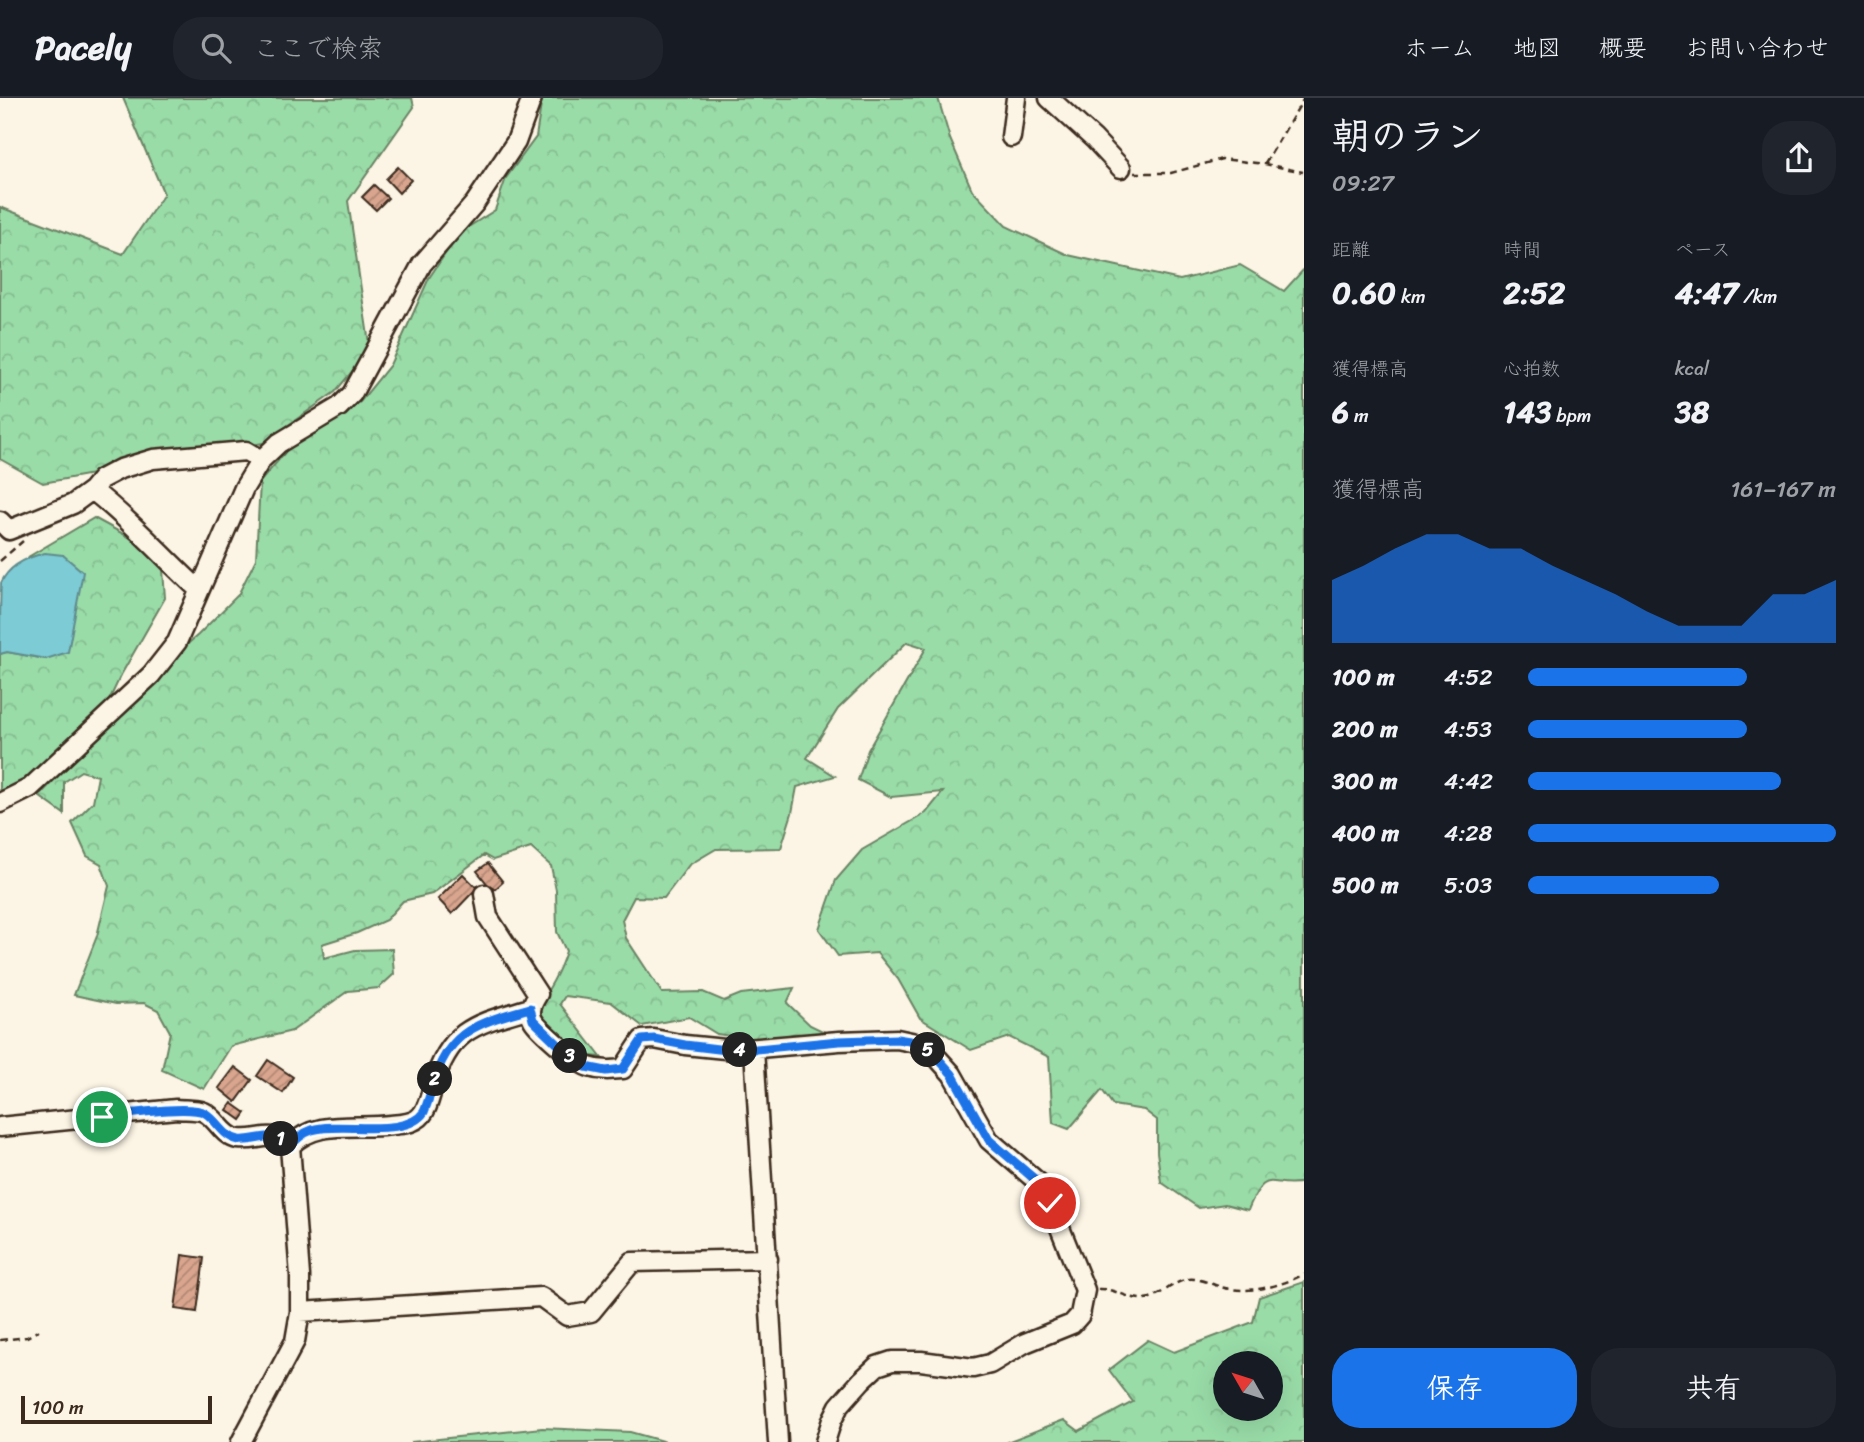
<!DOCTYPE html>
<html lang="ja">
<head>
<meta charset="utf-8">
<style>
	:root { --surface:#171b24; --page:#20242c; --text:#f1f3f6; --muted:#9ea1a6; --line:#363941; --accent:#1a73e8 }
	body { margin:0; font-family:Sriracha,"Klee One",sans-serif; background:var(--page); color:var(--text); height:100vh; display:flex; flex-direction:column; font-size:26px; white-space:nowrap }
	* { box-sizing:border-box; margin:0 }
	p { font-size:23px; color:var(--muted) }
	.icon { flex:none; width:38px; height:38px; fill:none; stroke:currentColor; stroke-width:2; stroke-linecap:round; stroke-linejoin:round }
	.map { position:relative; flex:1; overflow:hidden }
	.panel { display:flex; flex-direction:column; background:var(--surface); width:560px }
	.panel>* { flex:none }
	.needle { width:46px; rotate:309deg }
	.tools { position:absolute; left:1213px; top:1253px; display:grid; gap:14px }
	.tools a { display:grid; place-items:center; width:70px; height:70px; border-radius:50%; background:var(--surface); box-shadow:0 7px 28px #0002; font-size:35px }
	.scale { position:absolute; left:21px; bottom:18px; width:191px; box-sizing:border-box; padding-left:7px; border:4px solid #3b2a1e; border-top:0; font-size:19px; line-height:24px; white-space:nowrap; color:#3b2a1e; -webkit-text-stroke:5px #fcf5e5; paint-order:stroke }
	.pin { position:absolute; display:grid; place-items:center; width:60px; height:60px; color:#fff; margin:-30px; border:4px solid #fff; border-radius:50%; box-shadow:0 2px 7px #0007 }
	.km { position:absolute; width:35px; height:35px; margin:-18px; border-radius:50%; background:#222; color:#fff; font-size:19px; line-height:35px; text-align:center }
	.round { display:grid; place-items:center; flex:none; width:74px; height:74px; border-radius:28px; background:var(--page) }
	.summary { display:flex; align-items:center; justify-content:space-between; height:119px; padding:0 28px }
	h1 { font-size:38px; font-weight:700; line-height:52px }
	.metrics { display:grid; grid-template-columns:repeat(3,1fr); gap:10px; height:119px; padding:7px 28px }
	.metrics div { display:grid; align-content:center }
	.metrics b { font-size:30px; font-weight:700 }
	.metrics small { font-size:19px; font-weight:400 }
	.metrics p { font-size:19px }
	.chart { height:196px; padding:14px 28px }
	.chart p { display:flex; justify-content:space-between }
	.chart svg { width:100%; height:126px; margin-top:7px; fill:var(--accent); opacity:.7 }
	.cta { display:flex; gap:14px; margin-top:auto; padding:14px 28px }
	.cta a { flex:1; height:80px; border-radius:28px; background:var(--accent); color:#fff; font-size:28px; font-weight:700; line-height:80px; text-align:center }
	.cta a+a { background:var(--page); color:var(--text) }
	ul { padding:0 28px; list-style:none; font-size:23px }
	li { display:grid; grid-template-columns:112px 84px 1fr; align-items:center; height:52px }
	li i { height:18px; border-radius:9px; background:var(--accent) }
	header { display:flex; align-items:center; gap:42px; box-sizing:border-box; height:98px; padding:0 35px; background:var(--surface); border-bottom:2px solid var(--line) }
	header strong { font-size:33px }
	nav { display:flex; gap:38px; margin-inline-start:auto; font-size:24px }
	.search { width:490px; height:63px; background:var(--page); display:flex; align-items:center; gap:18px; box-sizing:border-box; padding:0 24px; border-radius:28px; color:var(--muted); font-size:26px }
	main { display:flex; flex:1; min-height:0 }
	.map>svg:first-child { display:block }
	.forest { fill:url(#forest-crowns); stroke:#6a8363; stroke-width:2; fill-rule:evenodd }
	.water { fill:#7bcbd5; stroke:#618b8c; stroke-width:2 }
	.building { fill:url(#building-hatch); stroke:#3b2a1e; stroke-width:2 }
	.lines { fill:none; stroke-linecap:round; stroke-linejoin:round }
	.minor-casing { stroke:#3b2a1e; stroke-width:23 }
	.path { stroke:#3b2a1e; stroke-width:2.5; stroke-dasharray:7 5; stroke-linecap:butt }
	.minor { stroke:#fcf5e5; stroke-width:18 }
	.route-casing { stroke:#fff; stroke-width:14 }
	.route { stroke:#1a73e8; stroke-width:9 }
</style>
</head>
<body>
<header>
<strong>Pacely</strong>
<div class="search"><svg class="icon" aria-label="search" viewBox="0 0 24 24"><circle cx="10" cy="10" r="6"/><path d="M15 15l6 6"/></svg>ここで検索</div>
<nav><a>ホーム</a><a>地図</a><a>概要</a><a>お問い合わせ</a></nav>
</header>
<main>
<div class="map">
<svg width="1304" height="1344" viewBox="0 0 1304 1344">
	<defs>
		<pattern id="forest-crowns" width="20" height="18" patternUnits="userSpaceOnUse" patternTransform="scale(1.75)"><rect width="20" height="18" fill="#99dca8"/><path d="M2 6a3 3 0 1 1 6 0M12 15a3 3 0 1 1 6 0" fill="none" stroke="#85bd90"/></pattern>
		<pattern id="building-hatch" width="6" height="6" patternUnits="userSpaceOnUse" patternTransform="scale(1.75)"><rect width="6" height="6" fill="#d9a58e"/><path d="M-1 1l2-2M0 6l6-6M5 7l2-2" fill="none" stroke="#b18773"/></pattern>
	</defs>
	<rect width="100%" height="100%" fill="#fcf5e5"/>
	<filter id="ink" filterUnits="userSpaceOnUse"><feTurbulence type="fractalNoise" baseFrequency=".0143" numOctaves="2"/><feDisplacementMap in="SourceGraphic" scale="14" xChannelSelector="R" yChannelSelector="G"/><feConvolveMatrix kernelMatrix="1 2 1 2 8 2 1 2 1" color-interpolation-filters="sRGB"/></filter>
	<g filter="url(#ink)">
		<!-- forest -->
		<path class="forest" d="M123 0H412L414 9 348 103 370 252 335 294 263 345 43 385 0 361V109L123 156 164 96Z
			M542 0H938L950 41 972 92 1006 128 1068 157 1180 182 1240 167 1284 193 1304 171V1084C1271 1092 1267 1066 1248 1112L1225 1106 1199 1110 1161 1084 1157 1054V1022L1144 1012 1113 1007 1102 992 1069 1031 1053 1025 1049 959 1009 939 971 952 920 920 898 881 877 855 838 858 819 831 836 782 862 752 926 715 943 694 891 699 858 682 868 652 926 550 907 544 838 611 807 660 835 678 797 689 792 715 781 750 716 751 689 767 664 800 634 799 622 822 626 840 662 895 703 894 724 903 741 896 794 890 787 905 810 927 833 938 821 941 793 936 764 943 717 936 689 919 642 928 611 904 565 898 560 906 601 959 589 958 554 943 534 913C548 894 559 876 566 853L557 834 556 792 551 768 531 750 493 762 484 757 432 796 403 803 386 822 357 835 322 846 324 860 355 852 392 851 394 876 379 890 348 893 292 933 231 948 204 991 162 972 170 934 158 912 144 905 116 906 74 897 97 838 109 788 101 766 87 758 72 725 93 704 98 678 81 673 64 684V716L39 698 169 562 198 537 238 497 256 461 260 384 292 346 360 304 390 267 429 180 459 135 495 112 506 80 536 39Z
			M94 420 162 457 165 500 121 577 97 628 14 698 0 691V556L7 554 46 561 63 457 28 459Z
			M1304 1184V1344H1007L1064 1322 1079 1333 1133 1304 1109 1272 1148 1242 1174 1254 1253 1224 1259 1199ZM1225 1265H1270V1311H1225Z
			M542 1330 630 1334 666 1344H411Z"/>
		<!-- water -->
		<path class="water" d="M45 455 63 457 83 474 68 554 46 561 7 554 0 556C0 542 0 495 1 485 9 467 28 459 45 455Z"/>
		<!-- building -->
		<path class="building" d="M398 69 411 82 399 95 386 81Z
			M374 87 388 100 376 112 362 99Z
			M488 765 503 784 493 793 477 773Z
			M463 776 477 790 452 816 438 801Z
			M268 962 293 979 283 995 257 978Z
			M235 969 252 982 236 1004 219 990Z
			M232 1005 246 1015 241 1022 227 1012Z
			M182 1157 204 1160 197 1214 175 1211Z"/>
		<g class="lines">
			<defs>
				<path id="minor" d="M1049 0 1094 41 1121 70
					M1011 39 1016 0
					M92 392C131 422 163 459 199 492
					M0 423 9 432 73 406 92 392 101 381 120 371 153 361 246 353 261 362
					M0 705 30 690 151 577 177 544 244 390 261 362 279 345 339 309 352 296 422 166 475 105 516 44 532 0
					M484 796 488 819 538 896C533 904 528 913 533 922 538 931 579 967 589 969 601 973 611 972 623 971L642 942 654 941 685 947 735 952 839 943 897 941 916 945 934 956 952 976 989 1042 1039 1085 1050 1105 1085 1192 1080 1217 1072 1226 1025 1245 990 1266 973 1270 921 1263H892L877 1268 862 1282 839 1308 832 1322 825 1344
					M754 951 778 1344
					M0 1029 176 1011C184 1012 197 1011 204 1014 217 1020 223 1039 238 1041 261 1044 269 1030 290 1048L300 1178V1214L295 1243 241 1344
					M290 1048C317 1020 356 1032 391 1027 400 1026 410 1026 417 1021 427 1015 430 999 433 988 450 929 477 926 530 910
					M300 1214 541 1199 567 1218 591 1214 632 1164 768 1161"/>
			</defs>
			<!-- minor casing -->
			<use href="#minor" class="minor-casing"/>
			<!-- path -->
			<path class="path" d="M1265 66 1304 0
				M1134 75H1171L1222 61 1265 66 1303 74
				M0 463 23 443
				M1098 1191C1117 1190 1132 1205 1150 1200 1165 1195 1179 1179 1194 1181 1207 1182 1218 1190 1231 1191 1253 1195 1284 1187 1304 1176
				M0 1242 27 1239 39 1232"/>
			<!-- minor -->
			<use href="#minor" class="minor"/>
		</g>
	</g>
	<g class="lines" filter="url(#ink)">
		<defs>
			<path id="route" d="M102 1019C123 1017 190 1006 205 1015 217 1022 224 1040 239 1042 261 1044 269 1030 290 1048 297 1041 303 1035 312 1032 341 1023 406 1041 424 1014 429 1002 432 989 436 977 453 928 487 923 530 910L533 922 569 957 586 969 606 973 623 971 642 942 654 941 685 947 735 953 839 943 897 941 916 944 934 956 952 976 989 1042 1039 1085 1050 1105"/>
		</defs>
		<!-- route casing -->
		<use href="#route" class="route-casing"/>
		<!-- route -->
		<use href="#route" class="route"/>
	</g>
</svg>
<div class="tools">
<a><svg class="needle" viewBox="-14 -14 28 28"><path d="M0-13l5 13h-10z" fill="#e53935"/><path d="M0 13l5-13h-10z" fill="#9ea1a6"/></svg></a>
</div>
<div class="scale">100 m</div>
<div class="pin" style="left:102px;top:1019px;background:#1e9e55"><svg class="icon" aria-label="arrive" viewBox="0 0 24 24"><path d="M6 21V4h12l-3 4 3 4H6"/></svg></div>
<div class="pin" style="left:1050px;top:1105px;background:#d93025"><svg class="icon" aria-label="check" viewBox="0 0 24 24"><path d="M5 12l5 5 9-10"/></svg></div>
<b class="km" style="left:281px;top:1041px">1</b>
<b class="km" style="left:435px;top:981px">2</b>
<b class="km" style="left:570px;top:958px">3</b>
<b class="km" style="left:740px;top:952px">4</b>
<b class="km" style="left:928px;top:952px">5</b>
</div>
<section class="panel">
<div class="summary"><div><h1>朝のラン</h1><p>09:27</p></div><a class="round"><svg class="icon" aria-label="share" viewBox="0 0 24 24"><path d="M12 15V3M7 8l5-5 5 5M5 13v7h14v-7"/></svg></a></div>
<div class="metrics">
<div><p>距離</p><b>0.60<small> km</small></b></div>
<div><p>時間</p><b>2:52</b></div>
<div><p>ペース</p><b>4:47<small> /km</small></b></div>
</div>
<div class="metrics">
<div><p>獲得標高</p><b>6<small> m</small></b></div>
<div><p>心拍数</p><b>143<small> bpm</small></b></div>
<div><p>kcal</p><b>38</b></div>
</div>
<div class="chart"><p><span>獲得標高</span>161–167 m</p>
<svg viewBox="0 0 160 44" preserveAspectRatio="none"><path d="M0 44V22L10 17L20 11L30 6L40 6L50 11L60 11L70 17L80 22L90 27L100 33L110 38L120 38L130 38L140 27L150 27L160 22V44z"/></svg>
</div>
<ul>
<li><b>100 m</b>4:52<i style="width:71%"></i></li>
<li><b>200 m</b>4:53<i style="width:71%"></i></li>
<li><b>300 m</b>4:42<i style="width:82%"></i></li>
<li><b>400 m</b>4:28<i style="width:100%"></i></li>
<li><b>500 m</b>5:03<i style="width:62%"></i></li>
</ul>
<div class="cta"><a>保存</a><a>共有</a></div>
</section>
</main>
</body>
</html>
